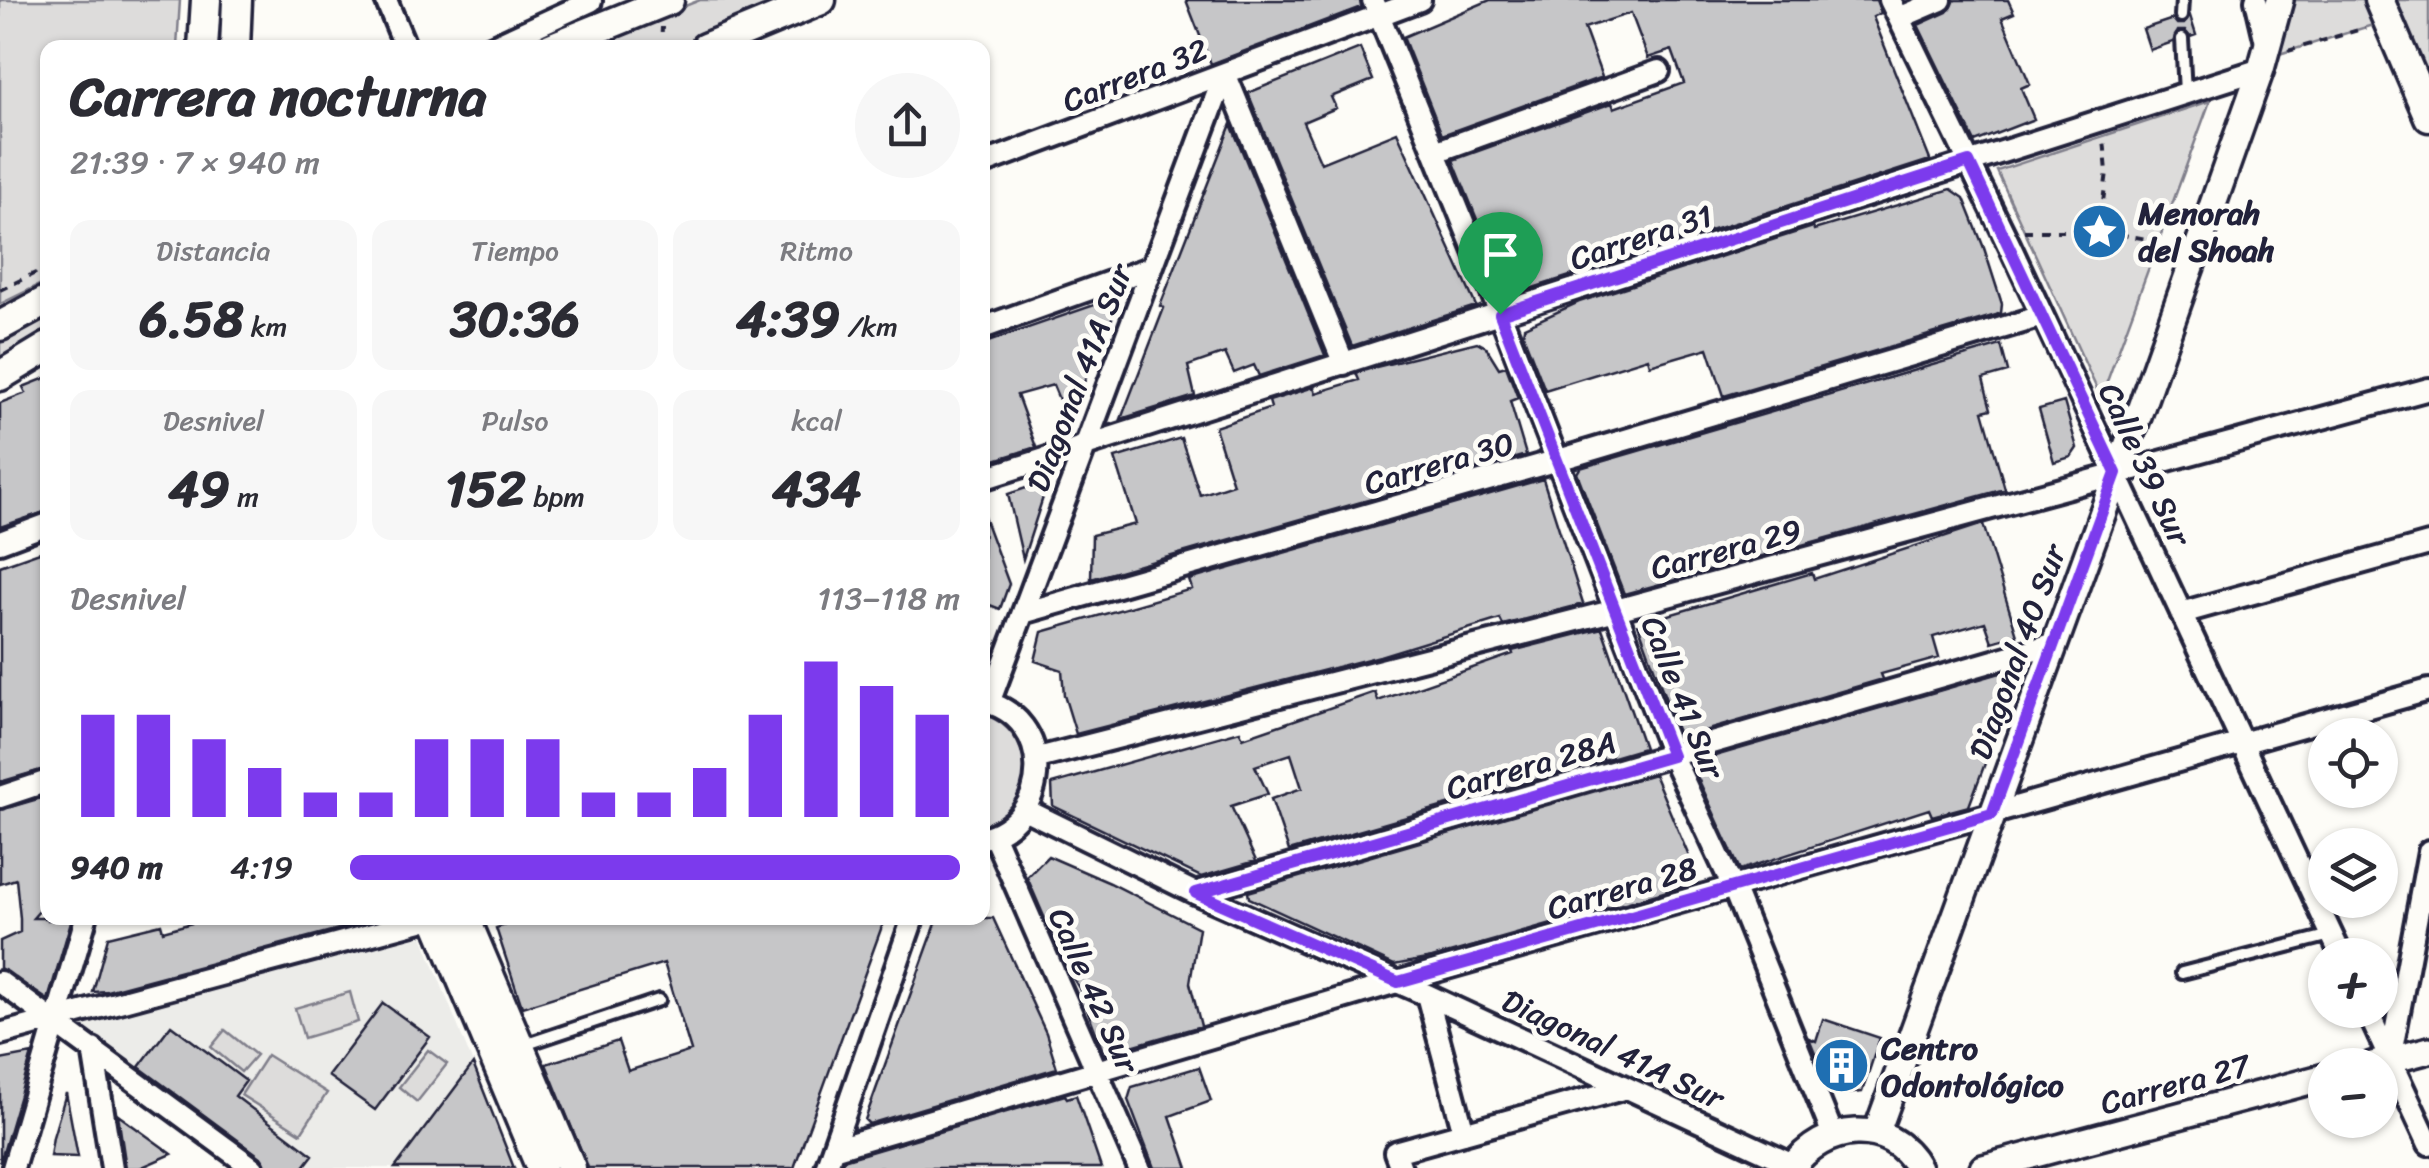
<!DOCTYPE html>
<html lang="es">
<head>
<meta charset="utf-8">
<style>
	:root { --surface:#fff; --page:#f7f7f7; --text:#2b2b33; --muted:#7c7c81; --accent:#7c3aed }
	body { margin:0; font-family:Sriracha,sans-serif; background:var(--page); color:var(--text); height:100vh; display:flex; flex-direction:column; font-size:38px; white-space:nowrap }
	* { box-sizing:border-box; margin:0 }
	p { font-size:32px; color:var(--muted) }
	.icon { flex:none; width:55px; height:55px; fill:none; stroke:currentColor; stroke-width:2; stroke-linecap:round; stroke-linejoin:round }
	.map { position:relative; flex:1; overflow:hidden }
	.side { position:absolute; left:40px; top:40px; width:950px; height:885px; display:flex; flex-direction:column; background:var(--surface); border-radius:20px; box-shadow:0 2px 8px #0004 }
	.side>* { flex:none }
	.fabs { position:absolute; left:2308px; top:718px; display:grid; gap:20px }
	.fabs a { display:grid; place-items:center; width:90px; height:90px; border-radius:50%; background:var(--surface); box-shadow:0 2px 8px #0004; font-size:50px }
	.pin { position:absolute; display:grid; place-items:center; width:85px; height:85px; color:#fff; margin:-102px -42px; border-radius:50% 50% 50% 0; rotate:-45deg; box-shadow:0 0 10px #0007 }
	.pin .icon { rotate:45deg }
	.round { display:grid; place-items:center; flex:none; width:105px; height:105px; border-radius:52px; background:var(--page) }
	.headline { display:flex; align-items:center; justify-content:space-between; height:170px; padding:0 30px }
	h1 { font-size:55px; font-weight:700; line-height:75px }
	.metrics { display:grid; grid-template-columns:repeat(3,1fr); gap:15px; height:170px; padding:10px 30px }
	.metrics div { display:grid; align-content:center; border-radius:20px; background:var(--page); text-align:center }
	.metrics b { font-size:50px; font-weight:700 }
	.metrics small { font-size:28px; font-weight:400 }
	.metrics p { font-size:28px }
	.chart { height:280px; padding:20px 30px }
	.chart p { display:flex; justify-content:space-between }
	.chart svg { width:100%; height:180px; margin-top:10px; stroke:var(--accent); stroke-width:6 }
	ul { padding:0 30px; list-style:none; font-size:32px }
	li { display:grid; grid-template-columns:160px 120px 1fr; align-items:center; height:75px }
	li i { height:25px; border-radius:12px; background:var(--accent) }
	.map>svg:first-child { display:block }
	.built { fill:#ecece9 }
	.green { fill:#dddcdb; stroke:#807f8b; stroke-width:2.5 }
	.building { fill:#c6c6c8; stroke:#22223b; stroke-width:2.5 }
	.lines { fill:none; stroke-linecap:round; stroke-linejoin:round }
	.service-casing { stroke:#22223b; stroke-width:18 }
	.minor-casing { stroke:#22223b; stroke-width:28 }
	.tertiary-casing { stroke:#22223b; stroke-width:32 }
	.secondary-casing { stroke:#22223b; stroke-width:35 }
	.path { stroke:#22223b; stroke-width:4; stroke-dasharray:8 8; stroke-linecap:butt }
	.service { stroke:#fdfcf7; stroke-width:10 }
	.minor { stroke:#fdfcf7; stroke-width:20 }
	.tertiary { stroke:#fdfcf7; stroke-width:25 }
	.secondary { stroke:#fdfcf7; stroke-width:28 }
	.route-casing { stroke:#fff; stroke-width:20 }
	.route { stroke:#7c3aed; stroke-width:12 }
	.labels { text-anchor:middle; stroke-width:10; stroke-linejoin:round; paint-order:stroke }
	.street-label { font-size:32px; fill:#22223b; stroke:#fdfcf7 }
	.poi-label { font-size:32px; font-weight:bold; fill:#22223b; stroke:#fdfcf7; text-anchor:start }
</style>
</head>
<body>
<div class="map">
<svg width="2429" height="1168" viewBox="0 0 2429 1168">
	<rect width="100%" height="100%" fill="#fdfcf7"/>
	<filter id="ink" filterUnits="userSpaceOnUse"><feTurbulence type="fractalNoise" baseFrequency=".01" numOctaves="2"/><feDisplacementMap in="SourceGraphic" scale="20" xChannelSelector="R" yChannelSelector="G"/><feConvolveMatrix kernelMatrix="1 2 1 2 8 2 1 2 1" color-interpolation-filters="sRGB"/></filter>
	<g filter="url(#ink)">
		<!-- built -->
		<path class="built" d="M422 936 473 1064 395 1168H276L72 1024Z"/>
		<!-- green -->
		<path class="green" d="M0 0H180L177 47 48 48 47 281 0 304Z
			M700 0H792L679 47 579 48Z
			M2293 0H2363L2376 24 2276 55Z
			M2396 0H2429V85Z
			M2210 101 2101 398 1997 171Z
			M47 311V334L0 362V337Z
			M983 714C1037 731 1041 810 983 826Z
			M350 992 358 1022 304 1038 295 1008Z
			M225 1030 256 1055 241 1072 211 1047Z
			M428 1050 447 1064 417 1102 399 1087Z
			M267 1055 327 1093 301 1133 241 1095Z"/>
		<!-- building -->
		<path class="building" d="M1186 0H1360L1361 7 1211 64Z
			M1490 0H1876L1881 13 1873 17 1930 160 1508 296 1453 160 1612 103 1614 108 1684 83 1672 50 1648 58 1631 13 1584 28 1602 77 1442 135 1403 37Z
			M1955 0H2008L2014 13 2002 18 2030 84 2021 88 2034 119 1975 142 1918 25 1947 12Z
			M2190 16 2196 35 2190 37 2185 31H2178L2173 42 2150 50 2143 29 2173 19 2177 24H2184Z
			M1360 48 1373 80 1331 97 1336 108 1303 122 1321 163 1397 132 1476 306 1352 346 1248 93Z
			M1231 124 1325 355 1259 376 1254 365 1234 373 1225 353 1188 366 1195 396 1121 419 1164 308 1160 306Z
			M1951 189 1964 198 1984 248 2002 304 2001 313 1996 315 1724 396 1708 348 1650 365 1648 358 1545 390 1523 334 1524 327 1579 302 1813 227 1814 230Z
			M1103 302 1113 316 1078 396 1060 402 1053 385 1017 395 1036 447 982 464V344Z
			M1477 342 1486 347 1499 368 1506 366 1518 398 1510 401 1526 455 1091 579 1092 535 1136 524 1115 458 1181 438 1200 495 1233 484 1215 427 1271 408 1269 401 1314 387 1316 393 1359 380 1356 373 1376 367Z
			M2001 345 2008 372 1983 379 1991 409 1983 411 2005 489 1624 594 1577 473 1580 468Z
			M48 377V511L0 527V403L26 393 23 387Z
			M2064 402 2077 448 2071 457 2054 462 2039 409Z
			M1543 479 1583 604 1503 625 1500 619 1380 656 1076 734 1064 695 1062 670 1035 661 1042 632 1192 589 1189 580Z
			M1038 484 1045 491 1023 559 1008 494Z
			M984 517 1009 584 1000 609 982 602Z
			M1983 524 2017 635 1992 642 1985 622 1933 637 1939 658 1881 674 1883 679 1680 738 1638 624 1812 573 1814 579Z
			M48 549V768L0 782V566Z
			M1602 628 1644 748 1603 760 1599 747 1562 760 1566 771 1289 851 1271 799 1302 788 1291 754 1255 766 1268 794 1231 806 1256 861 1201 877 1053 806 1052 784 1240 731 1243 738 1375 692 1378 701 1513 654 1512 651Z
			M2007 671 2011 694 1969 806 1932 816 1929 809 1740 870 1691 763Z
			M1654 774 1696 873 1692 884 1432 958 1394 965 1249 898 1248 892Z
			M48 796V901L33 918H48V920L72 918 48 1000 0 968V941L20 932V918L16 879 0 884V810Z
			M1048 856 1110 883 1199 928 1190 983 1201 1026 1104 1054 1079 988 1064 963 1027 877Z
			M210 918H376V919L107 991 93 992 108 937 161 924 163 931Z
			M528 918H885L794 1168H588L546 1064 618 1041 628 1071 691 1051 664 963 522 1007 496 928Z
			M938 918H993L1046 1033 1057 1068 869 1124 865 1120Z
			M383 1003 430 1037 375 1110 328 1076Z
			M1823 1019 1880 1038 1862 1092 1832 1095 1809 1038 1816 1041Z
			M171 1025 246 1081 235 1096 313 1155 303 1168H267L261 1157 139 1067Z
			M32 1054 0 1163V1060Z
			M473 1064 514 1168H395Z
			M1199 1067 1211 1101 1170 1116 1188 1168H1154L1128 1100 1132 1087Z
			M66 1093 78 1157 50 1156 53 1137Z
			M1065 1095 1067 1098 1076 1095 1101 1168H841L843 1160Z
			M118 1115 172 1154 140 1168H126Z"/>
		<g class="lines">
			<defs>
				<path id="service" d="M2181 16 2182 0
					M2182 39 2185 92
					M2182 973 2331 935
					M521 1046 659 1000"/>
				<path id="minor" d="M386 0 406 48
					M1373 0 1500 313 1672 756 1733 887 1833 1135
					M1890 0 2009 244 2341 955
					M2256 0 2267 47
					M1899 18 1941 0
					M489 48 591 1
					M1225 73 1344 364
					M1435 152 1659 71
					M982 164 1420 0
					M982 328 1152 267
					M982 479 2261 69
					M0 542 48 524
					M1023 613 1558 460 2042 316
					M2181 613 2429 544
					M982 701C1056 717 1053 821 982 838
					M989 703 1225 73
					M1038 758 1616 610 2429 389
					M0 797 48 781
					M1026 810 1195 893 1427 995 1793 1165
					M994 836 1139 1168
					M1195 893 2056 643
					M0 982 253 1168
					M1427 995 1464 1133
					M2367 1010 2429 1144
					M0 1034 432 918
					M93 1049 112 1168
					M2390 1060 2429 851
					M833 1149 1397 982 2429 690
					M13 1168 86 918
					M826 1168 913 918
					M1401 1168 1395 1152 1626 1088"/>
				<path id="tertiary" d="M2372 1065 2429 1050
					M1876 1134 2138 416 2261 69 2280 0
					M1792 1168C1822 1124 1890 1116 1918 1168
					M1983 1168 2325 1077"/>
				<path id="secondary" d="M2379 0 2429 117
					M203 48 206 0
					M235 48 237 0
					M550 48 669 0
					M705 48 821 0
					M0 326 48 300
					M0 376 48 347
					M436 918 541 1168
					M465 918 571 1168"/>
			</defs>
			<!-- service casing -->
			<use href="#service" class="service-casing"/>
			<!-- minor casing -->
			<use href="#minor" class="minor-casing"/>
			<!-- tertiary casing -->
			<use href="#tertiary" class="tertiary-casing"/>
			<!-- secondary casing -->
			<use href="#secondary" class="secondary-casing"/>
			<!-- path -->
			<path class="path" d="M661 48 662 27
				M2288 51 2365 28
				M2024 231H2099L2159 241
				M2099 231 2107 172 2104 139
				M0 290 48 267"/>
			<!-- service -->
			<use href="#service" class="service"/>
			<!-- minor -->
			<use href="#minor" class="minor"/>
			<!-- tertiary -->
			<use href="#tertiary" class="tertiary"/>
			<!-- secondary -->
			<use href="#secondary" class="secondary"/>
		</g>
	</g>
	<g class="lines" filter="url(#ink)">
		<defs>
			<path id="route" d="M1969 162 2116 473 1992 814 1398 982 1196 893 1672 756 1500 314Z"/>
		</defs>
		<!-- route casing -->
		<use href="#route" class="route-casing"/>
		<!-- route -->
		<use href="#route" class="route"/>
	</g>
	<!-- icons -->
	<defs>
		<symbol id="sight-disc" viewBox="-11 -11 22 22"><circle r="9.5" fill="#1f6fb2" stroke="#fdfcf7"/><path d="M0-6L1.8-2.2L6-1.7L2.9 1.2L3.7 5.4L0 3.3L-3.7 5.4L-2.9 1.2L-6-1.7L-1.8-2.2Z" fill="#fff"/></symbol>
		<symbol id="building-disc" viewBox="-11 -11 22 22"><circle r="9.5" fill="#1f6fb2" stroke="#fdfcf7"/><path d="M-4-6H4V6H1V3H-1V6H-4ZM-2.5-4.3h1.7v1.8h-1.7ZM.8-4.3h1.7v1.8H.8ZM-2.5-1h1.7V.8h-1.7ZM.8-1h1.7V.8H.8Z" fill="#fff"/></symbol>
	</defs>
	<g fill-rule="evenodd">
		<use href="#sight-disc" x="2068" y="200" width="63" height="63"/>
		<use href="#building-disc" x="1810" y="1034" width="63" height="63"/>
	</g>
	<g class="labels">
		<!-- street labels -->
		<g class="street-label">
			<text transform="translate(1135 75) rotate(-21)" y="11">Carrera 32</text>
			<text transform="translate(1641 237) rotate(-18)" y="11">Carrera 31</text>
			<text transform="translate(1079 378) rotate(-69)" y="11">Diagonal 41A Sur</text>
			<text transform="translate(1439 463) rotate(-16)" y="11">Carrera 30</text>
			<text transform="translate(2145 464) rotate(65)" y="11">Calle 39 Sur</text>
			<text transform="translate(1726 549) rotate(-15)" y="11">Carrera 29</text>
			<text transform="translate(2017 652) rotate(-70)" y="11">Diagonal 40 Sur</text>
			<text transform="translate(1683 697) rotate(68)" y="11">Calle 41 Sur</text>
			<text transform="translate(1531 765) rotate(-16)" y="11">Carrera 28A</text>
			<text transform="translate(1622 888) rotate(-16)" y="11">Carrera 28</text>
			<text transform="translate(1094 990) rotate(66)" y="11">Calle 42 Sur</text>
			<text transform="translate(1613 1049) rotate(25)" y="11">Diagonal 41A Sur</text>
			<text transform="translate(2175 1084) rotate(-15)" y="11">Carrera 27</text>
		</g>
		<!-- poi labels -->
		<g class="poi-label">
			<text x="2138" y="224">Menorah<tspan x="2138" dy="37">del Shoah</tspan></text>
			<text x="1881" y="1059">Centro<tspan x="1881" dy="37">Odontológico</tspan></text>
		</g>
	</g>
</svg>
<div class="fabs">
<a><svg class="icon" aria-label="locate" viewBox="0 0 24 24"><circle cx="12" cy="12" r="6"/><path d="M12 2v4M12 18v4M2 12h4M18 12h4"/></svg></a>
<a><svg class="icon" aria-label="layers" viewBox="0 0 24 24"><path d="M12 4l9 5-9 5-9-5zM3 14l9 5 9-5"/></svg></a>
<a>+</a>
<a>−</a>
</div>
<div class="pin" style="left:1500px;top:314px;background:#1e9e55"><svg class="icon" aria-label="arrive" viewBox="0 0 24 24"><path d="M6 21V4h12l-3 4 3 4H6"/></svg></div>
<section class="side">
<div class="headline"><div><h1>Carrera nocturna</h1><p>21:39 · 7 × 940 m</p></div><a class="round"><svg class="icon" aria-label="share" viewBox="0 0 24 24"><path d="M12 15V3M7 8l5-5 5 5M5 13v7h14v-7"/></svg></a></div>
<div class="metrics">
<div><p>Distancia</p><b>6.58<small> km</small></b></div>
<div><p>Tiempo</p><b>30:36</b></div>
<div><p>Ritmo</p><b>4:39<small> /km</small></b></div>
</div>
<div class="metrics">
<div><p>Desnivel</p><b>49<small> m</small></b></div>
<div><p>Pulso</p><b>152<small> bpm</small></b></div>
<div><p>kcal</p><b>434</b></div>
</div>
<div class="chart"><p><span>Desnivel</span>113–118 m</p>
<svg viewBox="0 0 160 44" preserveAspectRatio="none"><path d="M5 44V19M15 44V19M25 44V25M35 44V32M45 44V38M55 44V38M65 44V25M75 44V25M85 44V25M95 44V38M105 44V38M115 44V32M125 44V19M135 44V6M145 44V12M155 44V19"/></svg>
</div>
<ul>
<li><b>940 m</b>4:19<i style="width:100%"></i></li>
</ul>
</section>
</div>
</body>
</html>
